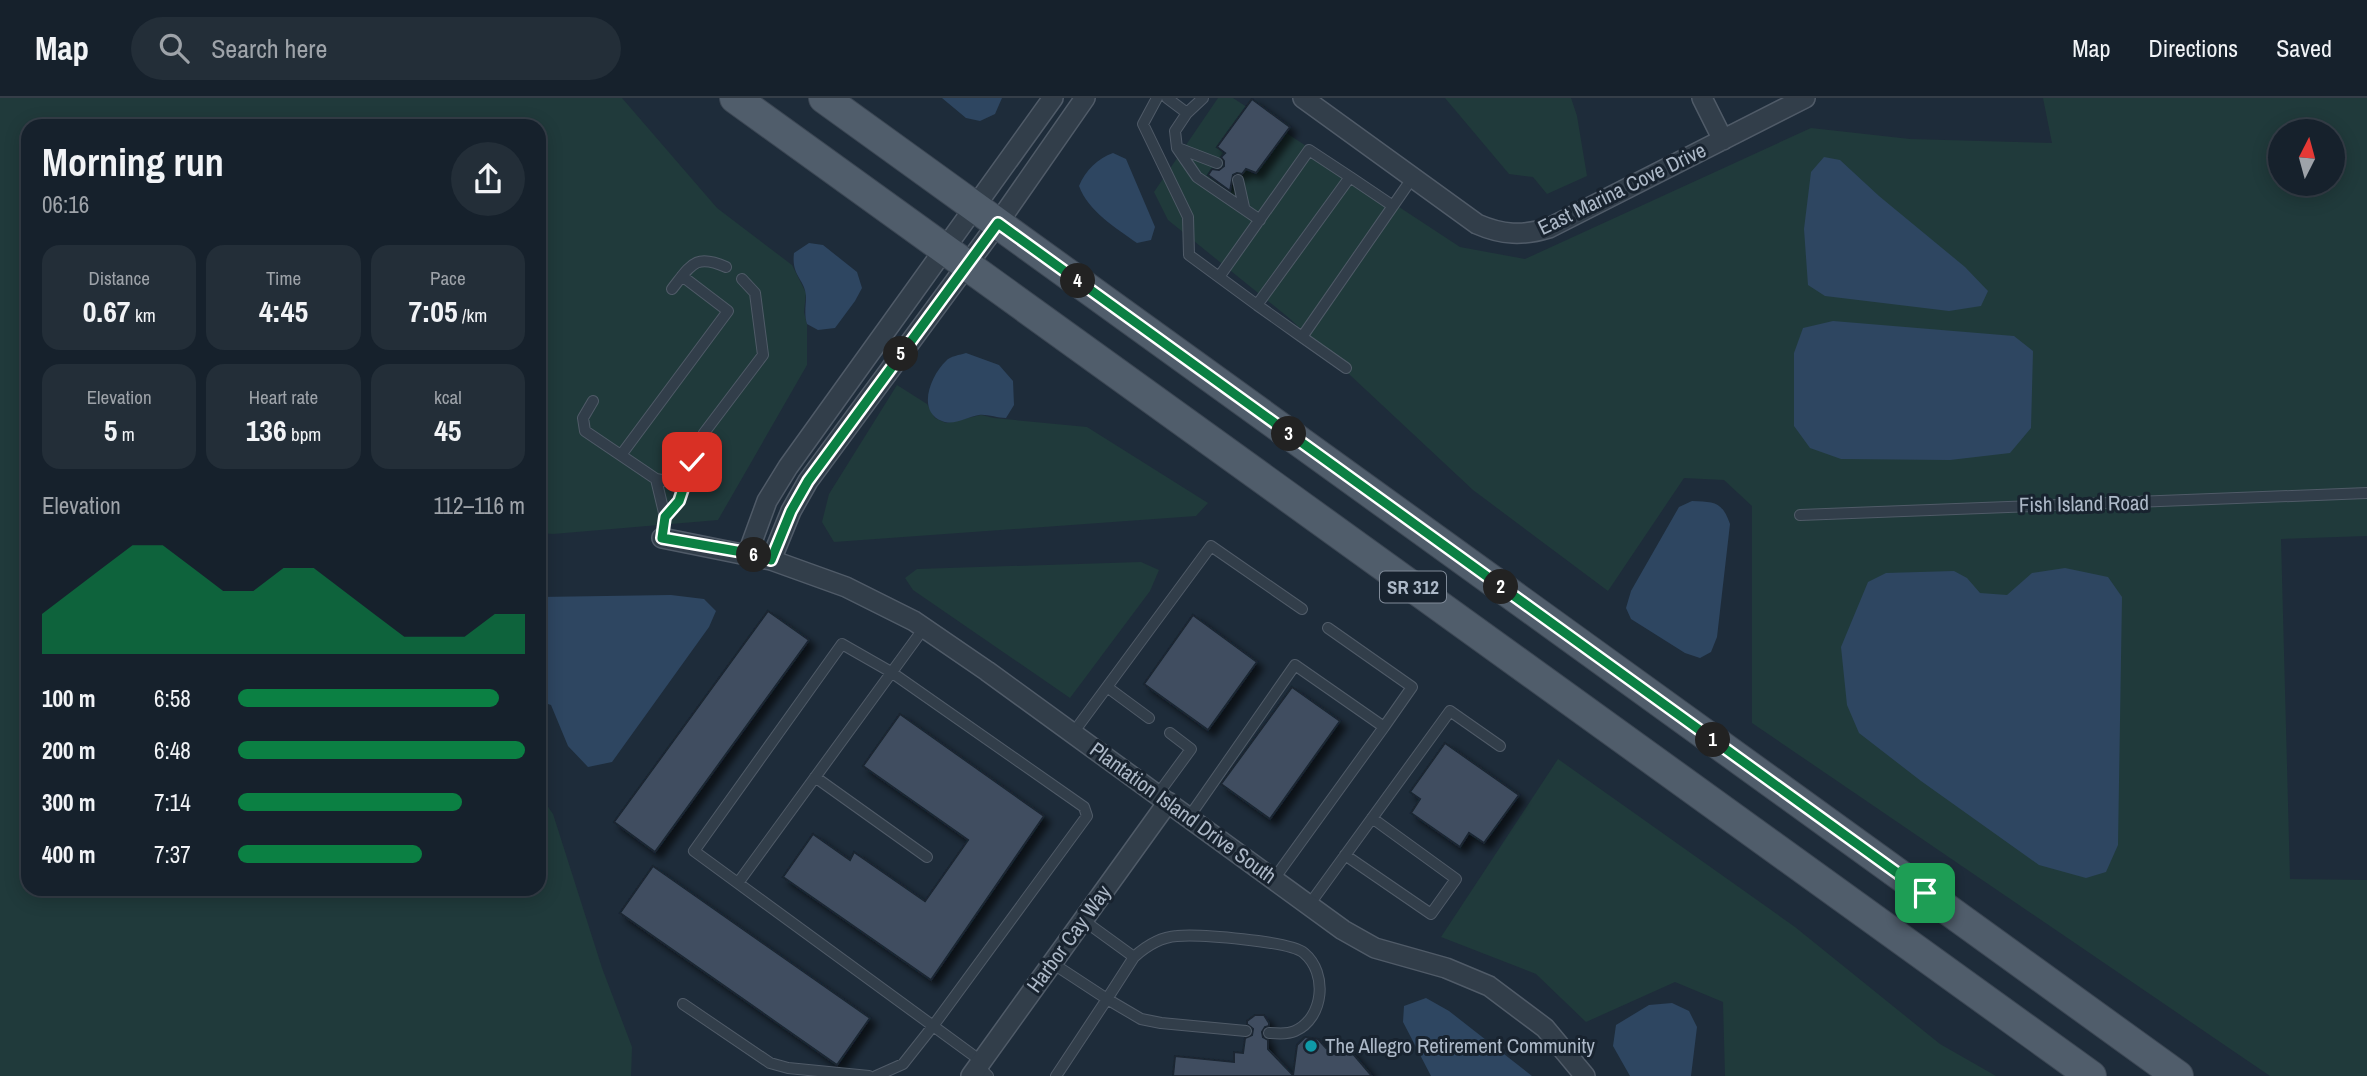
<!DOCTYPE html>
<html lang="en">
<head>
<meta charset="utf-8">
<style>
	:root { --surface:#16212c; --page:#232e38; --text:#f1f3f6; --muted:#9ea3a9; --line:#353e48; --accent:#0b8043 }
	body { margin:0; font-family:"Archivo Narrow",sans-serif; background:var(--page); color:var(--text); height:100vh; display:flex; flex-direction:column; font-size:26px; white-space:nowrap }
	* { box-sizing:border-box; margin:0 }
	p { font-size:23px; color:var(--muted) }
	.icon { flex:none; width:38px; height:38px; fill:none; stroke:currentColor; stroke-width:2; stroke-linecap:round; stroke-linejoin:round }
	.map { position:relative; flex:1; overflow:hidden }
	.panel { position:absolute; left:21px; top:21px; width:525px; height:777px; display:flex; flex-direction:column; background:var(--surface); border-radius:21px; box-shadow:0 4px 18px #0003,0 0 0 2px var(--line) }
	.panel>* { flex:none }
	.needle { width:46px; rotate:6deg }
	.tools { position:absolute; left:2268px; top:21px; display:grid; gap:14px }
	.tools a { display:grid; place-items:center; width:77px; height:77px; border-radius:50%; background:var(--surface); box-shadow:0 4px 18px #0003,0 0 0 2px var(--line); font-size:35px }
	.pin { position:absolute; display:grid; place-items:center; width:60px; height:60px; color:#fff; margin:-30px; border-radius:14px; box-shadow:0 4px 10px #0006 }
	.km { position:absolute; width:35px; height:35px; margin:-18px; border-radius:50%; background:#222; color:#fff; font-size:19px; line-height:35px; text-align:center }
	.round { display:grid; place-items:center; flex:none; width:74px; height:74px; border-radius:37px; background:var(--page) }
	.headline { display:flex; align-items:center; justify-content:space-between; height:119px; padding:0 21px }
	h1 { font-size:38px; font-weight:700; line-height:52px }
	.figures { display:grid; grid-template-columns:repeat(3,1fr); gap:10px; height:119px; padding:7px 21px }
	.figures div { display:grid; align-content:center; border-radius:18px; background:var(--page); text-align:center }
	.figures b { font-size:30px; font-weight:700 }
	.figures small { font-size:19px; font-weight:400 }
	.figures p { font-size:19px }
	.chart { height:196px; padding:14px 21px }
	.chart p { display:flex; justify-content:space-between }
	.chart svg { width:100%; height:126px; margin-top:7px; fill:var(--accent); opacity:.7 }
	ul { padding:0 21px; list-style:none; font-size:23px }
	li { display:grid; grid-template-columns:112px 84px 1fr; align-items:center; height:52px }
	li i { height:18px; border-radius:9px; background:var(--accent) }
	header { display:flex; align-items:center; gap:42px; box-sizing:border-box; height:98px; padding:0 35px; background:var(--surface); border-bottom:2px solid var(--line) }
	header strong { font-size:33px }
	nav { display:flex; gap:38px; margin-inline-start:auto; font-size:24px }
	.search { width:490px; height:63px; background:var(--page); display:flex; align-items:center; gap:18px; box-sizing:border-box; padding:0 24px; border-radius:38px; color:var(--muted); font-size:26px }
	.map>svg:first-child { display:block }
	.green { fill:#203a3b; fill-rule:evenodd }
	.water { fill:#2e4661 }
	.building { fill:#3f4e60; stroke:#1a2531; stroke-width:2; filter:url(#shadow) }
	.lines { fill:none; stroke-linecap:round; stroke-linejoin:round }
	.lane-casing { stroke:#505b68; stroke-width:12 }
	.street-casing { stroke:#505b68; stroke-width:22 }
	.primary-casing { stroke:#3c4754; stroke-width:32 }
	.lane { stroke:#323e4a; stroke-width:10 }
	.street { stroke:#323e4a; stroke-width:19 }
	.primary { stroke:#505d6b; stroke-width:30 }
	.route-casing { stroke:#fff; stroke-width:14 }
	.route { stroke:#0b8043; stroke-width:9 }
	.culture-dot { fill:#0f9aa8; stroke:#18232f; stroke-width:2.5 }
	.labels { text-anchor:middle; stroke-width:6; stroke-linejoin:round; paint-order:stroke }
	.shield { fill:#18232f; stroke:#808b99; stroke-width:2 }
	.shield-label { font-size:19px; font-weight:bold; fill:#acb8c7 }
	.street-label { font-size:21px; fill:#acb8c7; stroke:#18232f }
	.poi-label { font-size:21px; fill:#acb8c7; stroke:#18232f; text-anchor:start }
</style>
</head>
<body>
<header>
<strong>Map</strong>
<div class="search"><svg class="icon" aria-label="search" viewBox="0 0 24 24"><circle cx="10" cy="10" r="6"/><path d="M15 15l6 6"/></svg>Search here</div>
<nav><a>Map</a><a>Directions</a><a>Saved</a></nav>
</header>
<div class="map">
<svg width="2367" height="978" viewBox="0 0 2367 978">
	<defs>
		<filter id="shadow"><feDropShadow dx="6" dy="6" stdDeviation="3.5" flood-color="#0009"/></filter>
	</defs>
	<rect width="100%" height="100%" fill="#1e2c3a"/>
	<!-- green -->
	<path class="green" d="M0 0H622L717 110 792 167 806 195 804 214 807 226V267L718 422 553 436 539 435V28H28V791H539V696L553 716 602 870 632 949 631 978H0Z
		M1218 0H1233L1460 149 1525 161 1811 30 1910 41 2052 45 2043 0H2367V438L2281 441 2290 781 2367 782V978H2270L1752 625V408L1724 382 1684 380 1608 493 1473 392 1289 220 1168 122 1154 94ZM2280 33H2333V86H2280Z
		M1445 0H1571L1577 18 1587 78 1547 96 1533 79 1509 76Z
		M897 287 927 306 935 320 946 325 981 317 994 320 1087 329 1208 405 1196 418 834 444 822 424 829 396Z
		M1141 464 1159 472 1150 493 1070 600 913 492 905 480 917 471Z
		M1558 661 1795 829 1940 946 1996 978H1725L1723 904 1675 884 1586 924 1536 876 1441 839Z"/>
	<!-- water -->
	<path class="water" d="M942 0H1002L995 16 980 23 966 20Z
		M1113 55 1126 61 1155 129 1151 142 1137 145C1116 130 1088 113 1079 88 1085 73 1098 60 1113 55Z
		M1824 59 1840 62 1879 98 1965 169 1988 193 1981 208 1949 213 1825 198 1808 187 1804 131 1811 74Z
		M809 145 823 147 857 174 862 190 855 203 835 230 818 232 807 226C804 216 806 208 806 198 805 181 791 178 794 155Z
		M1833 223 2014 238 2033 253 2031 330 2010 355 1950 362 1841 361 1810 350 1794 328V255L1803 230Z
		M966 255 999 267 1013 283 1014 307 1006 320C997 320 987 316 979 317 967 319 954 328 942 323 916 313 931 277 946 263 950 258 960 257 966 255Z
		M1692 403C1714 404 1722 403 1730 426L1717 539 1711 554 1700 560 1685 555 1631 521 1626 510 1631 493 1679 409Z
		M2065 470 2108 479 2122 499 2118 747 2106 774 2086 780 2039 767 1921 683 1859 635 1847 607 1841 549 1868 484 1886 475 1954 473 1967 480 1980 495 2007 497 2032 475Z
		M671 497 704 501 716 513 709 529 612 664 588 669 568 648 551 607 539 603V499Z
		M1426 900 1449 913 1532 978H1431L1403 924 1404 908Z
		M1672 905 1689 913 1697 929 1691 978H1630L1613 948 1616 927 1649 907Z"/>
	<!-- building -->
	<path class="building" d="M1252 1 1290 29 1256 75 1246 71 1242 76 1237 75 1233 77 1230 93 1208 77 1212 71 1219 72 1224 68V63L1221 59 1225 55 1217 49Z
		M768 513 809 542 655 754 614 724Z
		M1193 517 1257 564 1208 632 1144 586Z
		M1292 589 1340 623 1270 721 1221 686Z
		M900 616 1044 718 931 882 783 779 813 736 850 762 854 754 925 803 968 742 863 668Z
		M1445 645 1519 697 1484 745 1469 735 1460 749 1411 715 1420 701 1410 694Z
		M653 768 870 920 837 967 620 815Z
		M1255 917H1264L1269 925V928L1265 929 1262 934 1263 939 1268 942V951L1293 977 1297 947 1305 939 1318 941 1326 950 1335 943 1343 944 1372 978H1173L1175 958 1234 964V954L1243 955 1245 940 1252 937 1253 931 1247 926V923Z"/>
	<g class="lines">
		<defs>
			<path id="lane" d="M1157 0 1143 26 1188 119 1189 157 1257 207
				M1167 0 1187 15
				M1203 0 1187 15 1175 33 1177 50 1197 79 1260 122
				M1178 50 1217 65
				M1238 82 1244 109
				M1393 108 1350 79 1257 207 1302 239 1413 79
				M1219 179 1309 52 1350 79
				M672 191C691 167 695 155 726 169
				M1302 239 1346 270
				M593 303 583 320 585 333 656 381 685 386
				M621 357 728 213 682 178
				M656 381 665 419 662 440
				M1800 417 2367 395
				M665 419 679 403 692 364 704 335 763 257 755 195 742 181
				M1107 589 1149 620
				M1073 635 1211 448 1302 511
				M815 679 927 759
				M1158 696 1191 651 1170 635
				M1189 719 1295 567 1384 629 1412 589 1328 530
				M1345 757 1431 816 1456 781 1372 720
				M1274 781 1384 629
				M738 785 924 530
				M1309 807 1450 613 1500 648
				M1134 859C1145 849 1161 839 1177 838 1198 836 1290 843 1304 855 1328 875 1324 920 1295 933 1286 937 1278 935 1269 935
				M1052 865 1107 901 1134 859 1083 822
				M683 906 770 965 788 970 869 978
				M978 968 988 978
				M876 978 903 966 933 928 1087 718 1084 709 891 574 842 546 694 753C790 823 886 893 981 963
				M1056 978 1107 901 1141 921 1161 925 1246 933"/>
			<path id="street" d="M1303 0 1477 126C1502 137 1523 138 1549 130L1805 0
				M1702 0 1723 42
				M662 440 771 462 846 489 914 523 987 573 1343 832 1375 850 1446 870 1489 888 1545 930 1585 978
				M748 455 767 403 788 369 1053 0
				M771 462 791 413 808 383 998 125 1085 0
				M971 978 1168 704"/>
			<path id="primary" d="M735 0 2091 978
				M824 0 2178 978"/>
		</defs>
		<!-- lane casing -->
		<use href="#lane" class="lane-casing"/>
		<!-- street casing -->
		<use href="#street" class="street-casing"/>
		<!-- primary casing -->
		<use href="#primary" class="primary-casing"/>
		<!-- lane -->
		<use href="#lane" class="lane"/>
		<!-- street -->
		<use href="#street" class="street"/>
		<!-- primary -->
		<use href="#primary" class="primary"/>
	</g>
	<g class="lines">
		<defs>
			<path id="route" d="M692 364 679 403 665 419 662 440 748 455 771 462 791 413 808 383 998 125 1925 795"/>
		</defs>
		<!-- route casing -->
		<use href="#route" class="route-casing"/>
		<!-- route -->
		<use href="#route" class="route"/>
	</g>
	<!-- markers -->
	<circle class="culture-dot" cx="1311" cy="948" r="7"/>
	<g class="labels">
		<!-- shield labels -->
		<rect class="shield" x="1380" y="473.5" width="66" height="31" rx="5"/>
		<g class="shield-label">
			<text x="1413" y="496">SR 312</text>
		</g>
		<!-- street labels -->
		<g class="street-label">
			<text transform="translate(1622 91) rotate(-26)" y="7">East Marina Cove Drive</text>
			<text transform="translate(2084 406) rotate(-1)" y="7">Fish Island Road</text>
			<text transform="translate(1183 715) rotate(36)" y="7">Plantation Island Drive South</text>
			<text transform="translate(1069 841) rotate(-54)" y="7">Harbor Cay Way</text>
		</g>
		<!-- poi labels -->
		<g class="poi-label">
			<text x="1325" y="955">The Allegro Retirement Community</text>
		</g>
	</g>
</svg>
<div class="tools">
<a><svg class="needle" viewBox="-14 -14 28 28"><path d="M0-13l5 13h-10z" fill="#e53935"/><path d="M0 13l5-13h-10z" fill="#9ea3a9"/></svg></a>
</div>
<div class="pin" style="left:1925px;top:795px;background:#1e9e55"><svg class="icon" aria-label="arrive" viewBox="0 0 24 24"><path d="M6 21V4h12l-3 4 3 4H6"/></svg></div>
<div class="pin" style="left:692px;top:364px;background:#d93025"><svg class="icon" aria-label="check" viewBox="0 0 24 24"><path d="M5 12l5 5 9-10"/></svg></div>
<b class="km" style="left:1713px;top:642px">1</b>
<b class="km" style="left:1501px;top:489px">2</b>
<b class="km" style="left:1289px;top:336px">3</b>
<b class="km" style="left:1078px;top:183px">4</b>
<b class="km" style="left:901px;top:256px">5</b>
<b class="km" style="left:754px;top:457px">6</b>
<section class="panel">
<div class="headline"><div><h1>Morning run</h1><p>06:16</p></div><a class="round"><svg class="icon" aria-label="share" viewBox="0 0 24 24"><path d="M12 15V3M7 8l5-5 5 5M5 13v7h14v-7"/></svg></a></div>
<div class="figures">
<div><p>Distance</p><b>0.67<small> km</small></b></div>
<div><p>Time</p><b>4:45</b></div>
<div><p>Pace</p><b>7:05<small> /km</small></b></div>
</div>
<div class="figures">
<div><p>Elevation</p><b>5<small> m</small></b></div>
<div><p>Heart rate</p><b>136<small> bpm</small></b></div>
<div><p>kcal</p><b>45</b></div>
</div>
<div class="chart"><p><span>Elevation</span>112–116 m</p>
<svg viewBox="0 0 160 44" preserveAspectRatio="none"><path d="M0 44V30L10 22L20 14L30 6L40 6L50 14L60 22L70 22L80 14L90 14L100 22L110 30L120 38L130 38L140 38L150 30L160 30V44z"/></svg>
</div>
<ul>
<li><b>100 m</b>6:58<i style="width:91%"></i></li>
<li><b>200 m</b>6:48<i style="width:100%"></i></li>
<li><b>300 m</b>7:14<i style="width:78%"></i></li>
<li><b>400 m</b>7:37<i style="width:64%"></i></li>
</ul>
</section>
</div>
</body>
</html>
